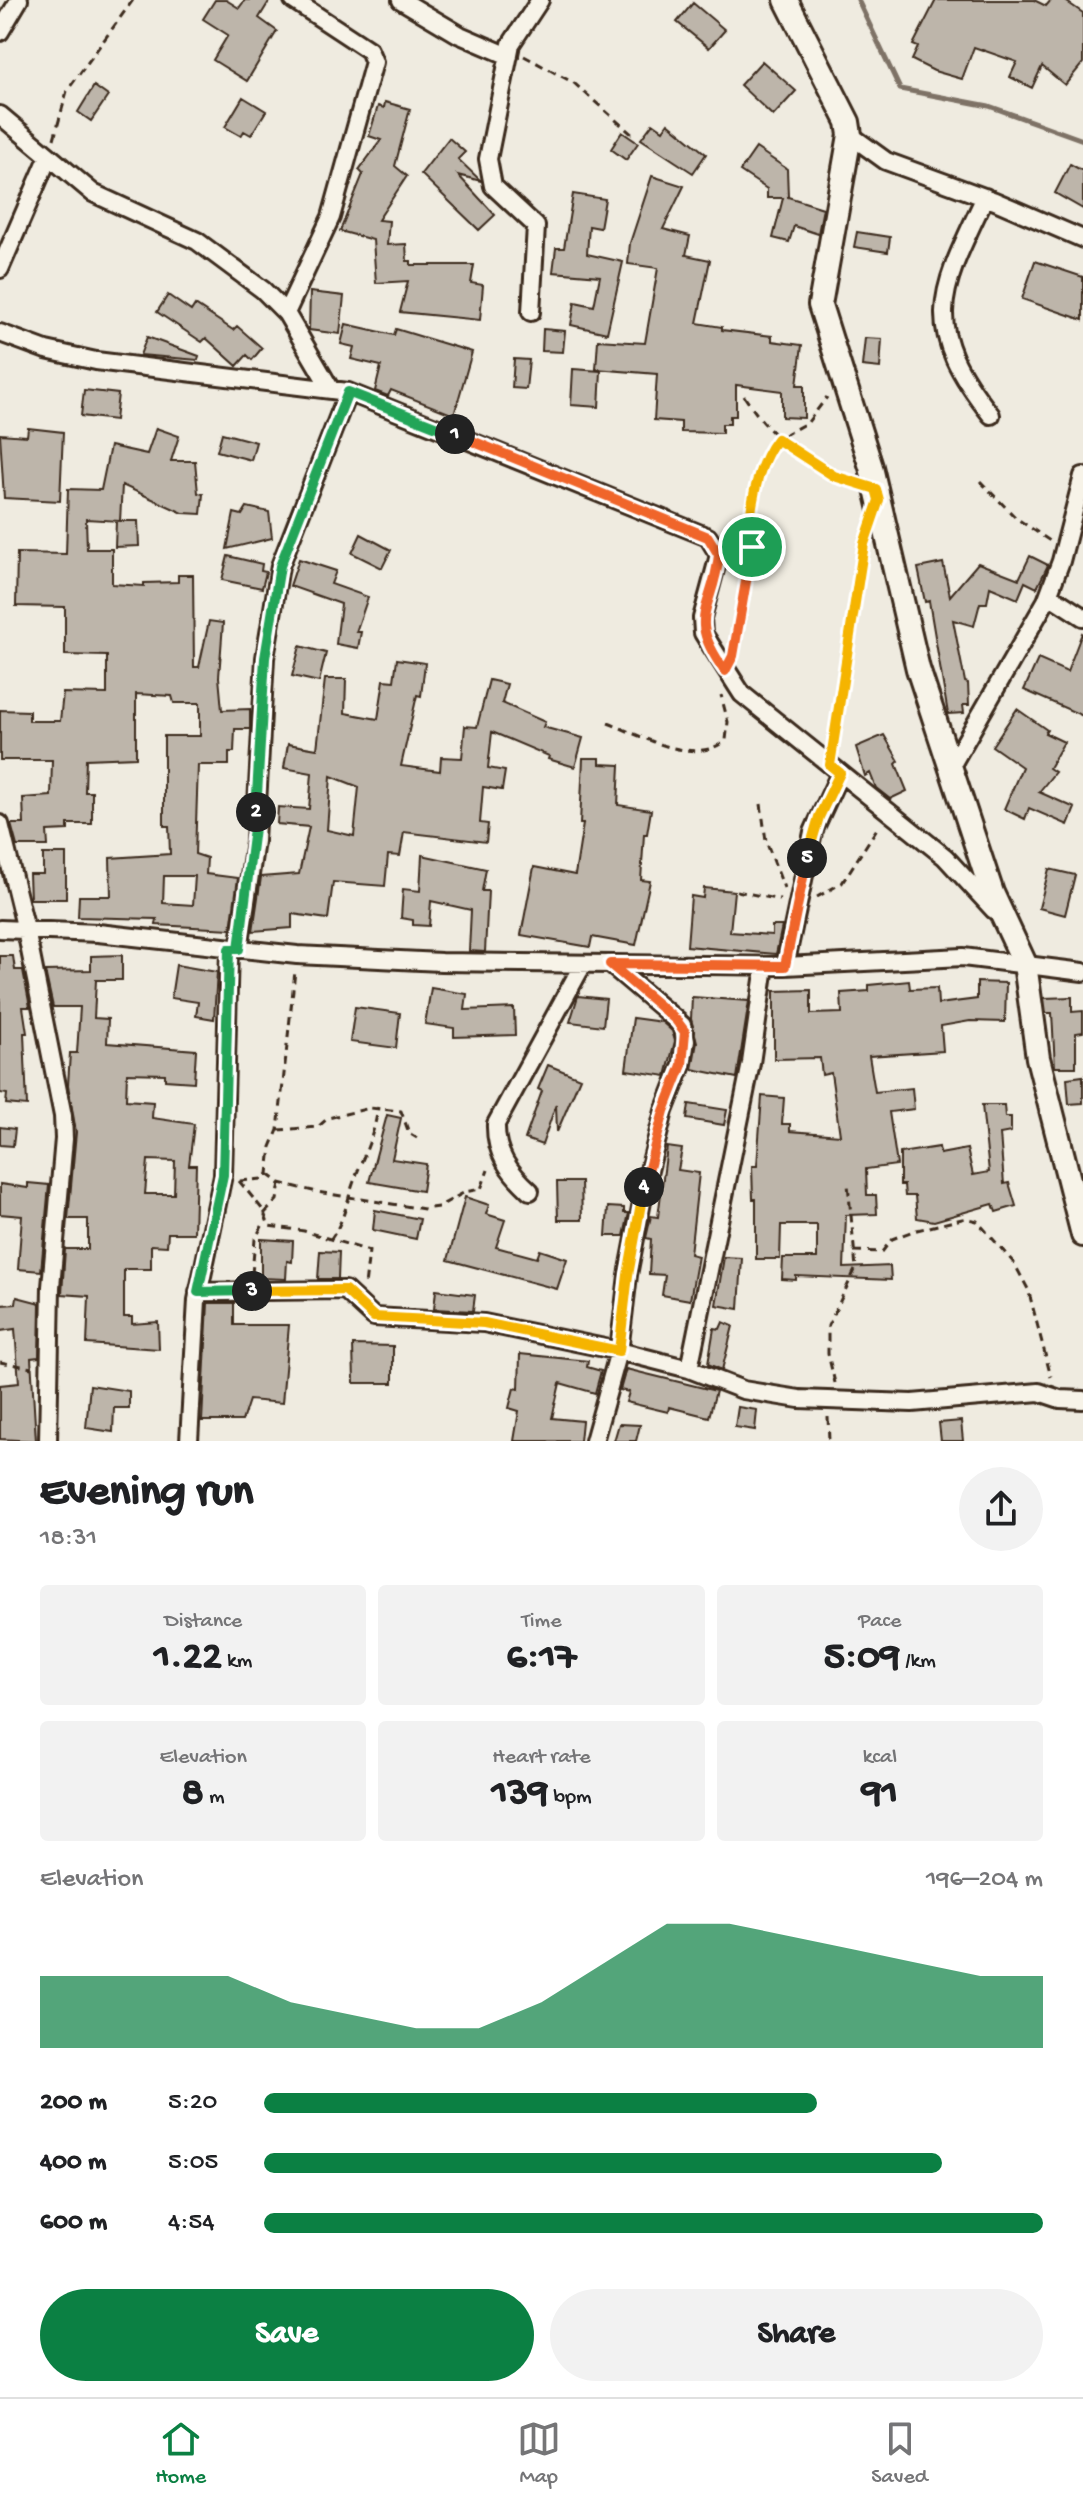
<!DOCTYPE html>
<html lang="en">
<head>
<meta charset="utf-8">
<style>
	:root { --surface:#fff; --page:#f2f2f2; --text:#202124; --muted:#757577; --line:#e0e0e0; --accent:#0b8043 }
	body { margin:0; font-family:"Gochi Hand",sans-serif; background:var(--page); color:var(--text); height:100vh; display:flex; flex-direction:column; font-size:30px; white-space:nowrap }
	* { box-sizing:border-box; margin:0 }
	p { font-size:26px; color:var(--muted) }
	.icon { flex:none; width:44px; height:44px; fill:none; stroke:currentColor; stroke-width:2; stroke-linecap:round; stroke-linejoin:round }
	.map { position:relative; height:1441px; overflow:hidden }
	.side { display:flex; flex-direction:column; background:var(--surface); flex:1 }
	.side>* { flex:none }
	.pin { position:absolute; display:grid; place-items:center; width:68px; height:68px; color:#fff; margin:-34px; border:4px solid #fff; border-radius:50%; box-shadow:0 2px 8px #0007 }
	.km { position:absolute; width:40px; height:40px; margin:-20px; border-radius:50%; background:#222; color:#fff; font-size:22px; line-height:40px; text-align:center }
	.round { display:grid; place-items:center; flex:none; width:84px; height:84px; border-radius:42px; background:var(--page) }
	.summary { display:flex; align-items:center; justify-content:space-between; height:136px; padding:0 40px }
	h1 { font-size:44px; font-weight:800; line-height:60px }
	.metrics { display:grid; grid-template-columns:repeat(3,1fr); gap:12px; height:136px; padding:8px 40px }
	.metrics div { display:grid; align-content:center; border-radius:8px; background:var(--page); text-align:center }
	.metrics b { font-size:40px; font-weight:800 }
	.metrics small { font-size:22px; font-weight:400 }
	.metrics p { font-size:22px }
	.chart { height:224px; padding:16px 40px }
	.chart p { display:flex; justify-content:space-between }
	.chart svg { width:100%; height:144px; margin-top:8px; fill:var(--accent); opacity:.7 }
	.button { display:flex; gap:16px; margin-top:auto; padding:16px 40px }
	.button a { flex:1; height:92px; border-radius:48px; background:var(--accent); color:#fff; font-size:32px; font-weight:800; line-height:92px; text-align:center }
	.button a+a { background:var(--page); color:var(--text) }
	ul { padding:0 40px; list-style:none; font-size:26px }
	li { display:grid; grid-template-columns:128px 96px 1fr; align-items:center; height:60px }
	li i { height:20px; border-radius:10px; background:var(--accent) }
	.tab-bar { display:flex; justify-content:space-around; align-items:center; height:112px; border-top:2px solid var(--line); background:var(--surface); font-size:22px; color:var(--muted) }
	.tab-bar a { display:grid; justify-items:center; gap:4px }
	.tab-bar .on { color:var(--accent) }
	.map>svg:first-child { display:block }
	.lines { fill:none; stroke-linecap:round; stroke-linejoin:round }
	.stream { stroke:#7e7266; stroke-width:5 }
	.building { fill:#bdb5aa; stroke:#3b2a1e; stroke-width:2; fill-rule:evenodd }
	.street-casing { stroke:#3b2a1e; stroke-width:22 }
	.secondary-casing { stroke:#3b2a1e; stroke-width:28 }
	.path { stroke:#3b2a1e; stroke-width:3; stroke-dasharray:8 6; stroke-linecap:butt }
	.street { stroke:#f7f3e8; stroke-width:16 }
	.secondary { stroke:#f7f3e8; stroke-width:22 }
	.split-1-casing { stroke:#fff; stroke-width:16 }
	.split-2-casing { stroke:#fff; stroke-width:16 }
	.split-3-casing { stroke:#fff; stroke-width:16 }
	.split-4-casing { stroke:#fff; stroke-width:16 }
	.split-5-casing { stroke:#fff; stroke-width:16 }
	.split-6-casing { stroke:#fff; stroke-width:16 }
	.split-1 { stroke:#f0652b; stroke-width:10 }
	.split-2 { stroke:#22a559; stroke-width:10 }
	.split-3 { stroke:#22a559; stroke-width:10 }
	.split-4 { stroke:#f5b400; stroke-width:10 }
	.split-5 { stroke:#f0652b; stroke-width:10 }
	.split-6 { stroke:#f5b400; stroke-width:10 }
</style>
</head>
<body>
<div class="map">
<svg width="1083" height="1441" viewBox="0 0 1083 1441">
	<rect width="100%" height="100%" fill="#efebe0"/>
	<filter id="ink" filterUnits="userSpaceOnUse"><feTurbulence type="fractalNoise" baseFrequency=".0125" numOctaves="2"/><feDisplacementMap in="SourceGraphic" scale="16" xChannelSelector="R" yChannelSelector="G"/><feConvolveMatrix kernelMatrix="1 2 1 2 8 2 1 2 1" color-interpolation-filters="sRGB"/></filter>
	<g filter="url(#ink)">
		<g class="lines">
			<!-- stream -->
			<path class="stream" d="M858 0 900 89 989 106 1083 140"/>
		</g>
		<!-- building -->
		<path class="building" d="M215 0H226L239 8 245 0H270L259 18 277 31 247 81 213 60 228 35 203 19Z
			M936 0H1034L1046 6 1051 0H1064L1083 13V63L1065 85 1042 66 1032 88 1010 77 1017 62 974 47 962 79 934 71 912 60 918 47 913 45Z
			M693 3 725 30 709 48 677 22Z
			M762 61 796 91 773 116 740 85Z
			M94 86 108 96 91 121 78 112Z
			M243 97 266 111 251 135 244 131 241 136 225 127Z
			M385 102 410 109 395 166 407 176 378 220 389 221 387 245 406 244 407 261H411V265H474L471 283 483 285 480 320 400 312 408 281 376 283 373 240 340 231 363 174 359 170 381 140 369 136 378 106 384 108Z
			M653 123 663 130 668 123 706 154 693 173 641 139Z
			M622 132 638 143 626 160 611 149Z
			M449 138 465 152 458 159 481 181 458 175 495 215 479 230 421 174Z
			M756 148 787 169 788 197 823 208 818 234 794 226 789 242 773 238 783 198H767V189L740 171Z
			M1070 164 1083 171V209L1055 193Z
			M652 176 684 186 663 229 690 236 686 255 710 260 697 323 722 327V330L772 336V341L802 345 797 385H804V418L782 417V391L736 385V416H730V424H722V433L681 432V422L654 420 657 374 596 369 598 340 645 343 658 268 628 264 630 243Z
			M573 194 605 199 600 228 589 226 587 254 623 262 607 333 571 325 575 302 594 306 600 276 553 272 556 248H564Z
			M857 232 890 237 888 252 854 247Z
			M1035 261 1083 277V320L1022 299Z
			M310 292 344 296 340 334 309 330Z
			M168 295 191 311 195 305 233 330 237 326 262 348 252 360 247 355 237 366 206 338 202 342 157 312Z
			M346 324 394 335 396 329 472 352 454 415 391 390 388 396 375 391 381 366 351 359 354 347 341 344Z
			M543 329 565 331 563 352 542 351Z
			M147 337 199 356 198 360 140 355Z
			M865 338 882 339 880 368 862 366Z
			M514 359 529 360 526 389 512 388Z
			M573 369 601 371 599 407 571 405Z
			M84 390 118 394 115 420 81 416Z
			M28 428 63 432 60 501 4 498 0 434 27 436Z
			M156 428 179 436 171 461H195L198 493 203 494 201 514 183 513 122 485 120 521 86 519 87 549H112V584L144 586V583L178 582V575H193L194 667H199L209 621 223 623 219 677 222 710 250 709V729H235L234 752H229V765H198L195 854 207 858 206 874 238 878 231 929 156 925 157 919 78 917 79 896H111L110 858 170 854 169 826H164V736H200V703H174L172 696 136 694V757L86 759 85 792H92V824H68V830L47 831 48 846H17L11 824H24L23 798 51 796 52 760H0V710L29 711V721H60L63 693 107 694V656L65 655V607L16 606 17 553 66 554 68 489 101 490 110 446 147 454ZM164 876H195L193 905 163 903Z
			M222 433 256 442 251 460 217 451Z
			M247 507 269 512 272 538 227 549 234 513 242 515Z
			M116 521H138L139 546 115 547Z
			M361 534 391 550 382 568 352 553Z
			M228 556 262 564 261 571 266 572 262 588 222 580Z
			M1030 556 1048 565 1037 588 1025 582 1018 599 990 587 987 603H980L974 626 953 620 965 682 968 683 969 705H963L964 713 948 714 929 601 925 602 918 568 943 563 950 596 978 563 1019 579Z
			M299 559 336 571 331 584 368 597 356 632H361L358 648 336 644 341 604 290 586Z
			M1082 633 1083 634V716L1024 690 1038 659 1067 672Z
			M300 646 326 653 319 682 292 676Z
			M397 659 425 663 421 696 417 695 401 766 440 771 441 757 462 758 465 726 477 727 489 680 507 684 502 703 545 722 543 727 583 738 575 767 548 759 549 756 492 732 488 768 505 771 502 790 483 787 480 823 488 824 486 842 404 832 400 856 388 855 385 886 333 882 328 919 292 914V928L253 931 261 877 299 874 309 827 277 824 278 807 309 809 312 773 284 768 288 744 317 749 325 679H346L345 713 378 719 384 680 394 681ZM331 776 359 787 354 836 327 830Z
			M1017 709 1047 730 1045 733 1064 742 1049 768 1055 772 1039 792 1075 808 1068 825 1029 808 1025 819 1004 809 1022 767 992 746Z
			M884 735 899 761 896 764 907 791 890 799 876 788 870 773 865 776 856 747Z
			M583 758H600V764L620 765 618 805 651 810 647 834H644L641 880 650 881 636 945 592 937 590 947 521 935 534 867 575 875 583 824H580Z
			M43 854H66V899H30L29 874H43Z
			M422 855 486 869 482 891H488L485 952 469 951 471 910 431 901 429 926 413 925V920L401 918 403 889 420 891Z
			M1049 869 1075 875 1065 915 1039 908Z
			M704 888 734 891 730 932 772 935V926H782L776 954 687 946 691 896 703 898Z
			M122 955V980H96L94 1018 108 1019 107 1043 196 1050 194 1082 165 1080V1074L127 1073 126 1100 153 1102 152 1118 194 1124 189 1165H196L194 1233H168L167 1246 151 1245V1269H124V1317H132V1324L158 1322 159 1349 87 1344 89 1296 62 1294 65 1249H88V1219H68L76 1132 68 1085 70 1053H77L80 1007H53L45 971 91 970V956ZM148 1160 175 1161 174 1194H145Z
			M0 956H13L15 970H23L30 1007H23L27 1033H24L27 1106 6 1104 7 1094 0 1093Z
			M176 965 217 972 214 1019 196 1016 198 1002 171 998Z
			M909 981 910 989 937 988 938 1004 977 999V982L1006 983 1005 1022 970 1021 941 1026 943 1051 869 1056 875 1092 912 1088 914 1109 889 1112 897 1165 866 1169 867 1195H876L877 1214 846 1215 844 1268 890 1266 891 1280 796 1276V1280L782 1279 783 1258H817V1225H781L780 1259H756V1199H753L752 1166H757L762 1096 784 1098 782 1124H790V1131L840 1135 831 1073 822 1075 820 1058 774 1059V991L811 990V1014L842 1013 841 993 869 991V985Z
			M431 988 467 994 465 1010 514 1008 515 1035 454 1037V1028L425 1024Z
			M578 996 606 999 603 1026 570 1022Z
			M692 997 749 1001 737 1078 692 1069 697 1042 691 1019Z
			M1072 997V1012L1083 1011V1032L1076 1033V1067H1055L1052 1013H1046L1044 998Z
			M355 1007 400 1013 396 1048 350 1042Z
			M633 1018 662 1022 672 1031 675 1041 666 1076 626 1070Z
			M548 1065 580 1078 557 1132 556 1104 542 1145 525 1139 542 1091 538 1089Z
			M1083 1076V1103L1069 1104 1067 1078Z
			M689 1104 727 1110 724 1125 687 1119Z
			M982 1105H1004L1005 1117H1011V1132L1000 1134 1004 1184 1009 1183 1016 1206 996 1212 993 1204 934 1221 917 1218 915 1196H905L904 1185H900V1153L939 1147 940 1154 967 1149 973 1175 989 1172Z
			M387 1115 401 1118 392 1159 426 1164 422 1191 369 1182Z
			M0 1127 15 1129 13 1146 0 1145Z
			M667 1147 682 1149 678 1170 699 1173 690 1254 698 1256 690 1300 662 1295 665 1275 649 1274 651 1239 646 1238 651 1216 658 1217Z
			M557 1182H581L582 1220H558Z
			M28 1183 49 1185 41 1271 18 1269 22 1216 0 1214V1184L28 1188Z
			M465 1197 489 1205 486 1214 505 1220 496 1247 537 1258 540 1250 567 1259 557 1289 448 1260Z
			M608 1207 624 1208V1213H629L624 1236H606Z
			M375 1210 420 1219 416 1239 373 1230Z
			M261 1239 293 1241 292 1262 287 1261 286 1279 261 1278Z
			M320 1251 339 1252 338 1279H318Z
			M724 1257 742 1258 739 1309 716 1305Z
			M436 1290 475 1295 473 1311 434 1309Z
			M17 1297 40 1303 39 1357 31 1358 36 1441 0 1439V1385L19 1383 15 1329 0 1331V1305L16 1304Z
			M208 1303H234V1325H289L282 1403 249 1400 242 1421H202Z
			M723 1322 733 1326 722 1370 708 1364 714 1328 720 1329Z
			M353 1345 393 1346V1383H354Z
			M520 1354 588 1361 587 1367 601 1371 595 1393 560 1383 552 1418 582 1421 580 1441H514L519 1411 509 1408 514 1388 519 1389Z
			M626 1369 716 1391 709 1417 669 1407 668 1412 626 1402 629 1392 620 1390Z
			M90 1385 129 1391V1408H114L113 1432 86 1428Z
			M738 1407 757 1410 755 1430 735 1427Z
			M961 1421 963 1441H941L939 1423Z
			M619 1424 640 1425 636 1441H614Z"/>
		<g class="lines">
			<defs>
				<path id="street" d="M401 0 460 35 509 56
					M0 32 19 0
					M0 115 93 193 197 241 263 290 286 313 330 388
					M850 135 886 161 995 201 1083 239
					M985 197C939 294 920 325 991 415
					M0 269 48 158
					M531 312 536 226 493 186 488 159 511 44 540 0
					M286 313 331 217 374 62 369 50 293 0
					M0 333 46 350 96 361 348 392 708 537 719 555 702 618 703 633 742 694 945 857 994 910
					M1049 595 1083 617
					M950 768 1046 601 1061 561 1083 476
					M0 824 26 930 63 1116 64 1139 51 1287 48 1441
					M0 929 98 933 297 955 441 962 785 966 963 957 1083 972
					M239 949 255 841 265 658 280 566 348 392
					M785 966 813 832 840 773
					M530 1191C509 1172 495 1153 496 1124L583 964
					M198 1292 345 1290 374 1317 484 1323 619 1351 689 1369 743 1390 799 1399 912 1403 1039 1392 1060 1399 1083 1400
					M689 1369 751 1063 765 966
					M189 1441 197 1300 223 1175 229 949
					M594 1441 619 1351 628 1275 645 1186 664 1111 682 1065 686 1041 682 1025 610 964"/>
				<path id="secondary" d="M786 0 848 122 850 135 820 305 871 467 918 669 992 893 1025 964 1038 1058 1083 1235"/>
			</defs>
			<!-- street casing -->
			<use href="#street" class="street-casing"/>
			<!-- secondary casing -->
			<use href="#secondary" class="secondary-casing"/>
			<!-- path -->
			<path class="path" d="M524 56 574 83 635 137
				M54 139 67 91 133 0
				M744 396C771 438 806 467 854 482
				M980 481 1016 518 1050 541
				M735 648 752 547 748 530 768 451 777 439 808 422 827 397
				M608 723C643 736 693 767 726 740L728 722 721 695
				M834 744 866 538
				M761 804 766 841 784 888
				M737 891 780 900
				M817 897 842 883 878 827
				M278 1130 318 1127 328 1118 370 1108 401 1111 409 1133 417 1138
				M268 1174 280 1183 317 1192 424 1209 438 1207 465 1192 481 1189 488 1170
				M239 1181 263 1210 269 1226 304 1231 369 1251 365 1286
				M240 1181 262 1179 268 1174 271 1147 278 1130 295 971
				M264 1214 277 1200 280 1183
				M330 1240C343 1223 346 1206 352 1187 362 1157 374 1139 378 1107
				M854 1251 882 1252 892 1239 913 1231 966 1218 977 1221 1014 1263 1028 1289 1051 1377
				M252 1274 255 1239 265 1221
				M0 1362 32 1368
				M835 1383 828 1354V1326L856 1268 848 1184
				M828 1417 829 1441"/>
			<!-- street -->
			<use href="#street" class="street"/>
			<!-- secondary -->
			<use href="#secondary" class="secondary"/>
		</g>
	</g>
	<g class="lines" filter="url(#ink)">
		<defs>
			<path id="split-1" d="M455 434 708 537 719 555C713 611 685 616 725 671L733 656 752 547"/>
			<path id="split-2" d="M256 812 265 658 280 566 348 392 455 434"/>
			<path id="split-3" d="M252 1291 198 1292 223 1175 229 949H239L256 812"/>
			<path id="split-4" d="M252 1291 345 1290 374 1317 484 1323 619 1351 628 1275 644 1187"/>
			<path id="split-5" d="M644 1187 664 1111 682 1065 685 1032 676 1020 610 964 785 966 807 858"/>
			<path id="split-6" d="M752 547C746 517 757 464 777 439L834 476 876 489 879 500 864 544 830 765 840 773 819 817 807 858"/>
		</defs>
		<!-- split-1 casing -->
		<use href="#split-1" class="split-1-casing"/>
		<!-- split-2 casing -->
		<use href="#split-2" class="split-2-casing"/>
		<!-- split-3 casing -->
		<use href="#split-3" class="split-3-casing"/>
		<!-- split-4 casing -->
		<use href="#split-4" class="split-4-casing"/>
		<!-- split-5 casing -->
		<use href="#split-5" class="split-5-casing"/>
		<!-- split-6 casing -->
		<use href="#split-6" class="split-6-casing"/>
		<!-- split-1 -->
		<use href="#split-1" class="split-1"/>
		<!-- split-2 -->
		<use href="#split-2" class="split-2"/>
		<!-- split-3 -->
		<use href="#split-3" class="split-3"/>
		<!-- split-4 -->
		<use href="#split-4" class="split-4"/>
		<!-- split-5 -->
		<use href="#split-5" class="split-5"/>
		<!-- split-6 -->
		<use href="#split-6" class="split-6"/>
	</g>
</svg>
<div class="pin" style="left:752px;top:547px;background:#1e9e55"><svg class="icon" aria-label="arrive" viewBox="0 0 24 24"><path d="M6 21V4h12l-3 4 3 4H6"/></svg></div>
<b class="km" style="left:455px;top:434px">1</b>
<b class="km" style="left:256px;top:812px">2</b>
<b class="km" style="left:252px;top:1291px">3</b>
<b class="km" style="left:644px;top:1187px">4</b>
<b class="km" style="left:807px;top:858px">5</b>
</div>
<section class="side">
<div class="summary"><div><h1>Evening run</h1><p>18:31</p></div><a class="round"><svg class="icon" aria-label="share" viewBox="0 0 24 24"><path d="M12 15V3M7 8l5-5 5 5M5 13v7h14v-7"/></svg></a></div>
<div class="metrics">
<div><p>Distance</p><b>1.22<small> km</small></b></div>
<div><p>Time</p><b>6:17</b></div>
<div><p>Pace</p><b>5:09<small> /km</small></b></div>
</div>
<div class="metrics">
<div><p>Elevation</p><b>8<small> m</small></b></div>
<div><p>Heart rate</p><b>139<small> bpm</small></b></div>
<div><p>kcal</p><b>91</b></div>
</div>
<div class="chart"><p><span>Elevation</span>196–204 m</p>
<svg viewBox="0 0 160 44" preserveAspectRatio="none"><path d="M0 44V22L10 22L20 22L30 22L40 30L50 34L60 38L70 38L80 30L90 18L100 6L110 6L120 10L130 14L140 18L150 22L160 22V44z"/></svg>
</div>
<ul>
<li><b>200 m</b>5:20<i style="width:71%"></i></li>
<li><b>400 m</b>5:05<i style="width:87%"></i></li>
<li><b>600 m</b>4:54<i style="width:100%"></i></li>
</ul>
<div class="button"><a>Save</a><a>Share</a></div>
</section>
<nav class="tab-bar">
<a class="on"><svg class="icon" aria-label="home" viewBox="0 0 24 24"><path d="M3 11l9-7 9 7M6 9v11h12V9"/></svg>Home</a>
<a><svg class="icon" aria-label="map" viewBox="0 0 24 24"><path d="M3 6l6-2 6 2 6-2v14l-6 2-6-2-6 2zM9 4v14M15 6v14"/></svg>Map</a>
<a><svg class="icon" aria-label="saved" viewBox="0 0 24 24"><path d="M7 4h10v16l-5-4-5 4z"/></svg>Saved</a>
</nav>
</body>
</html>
